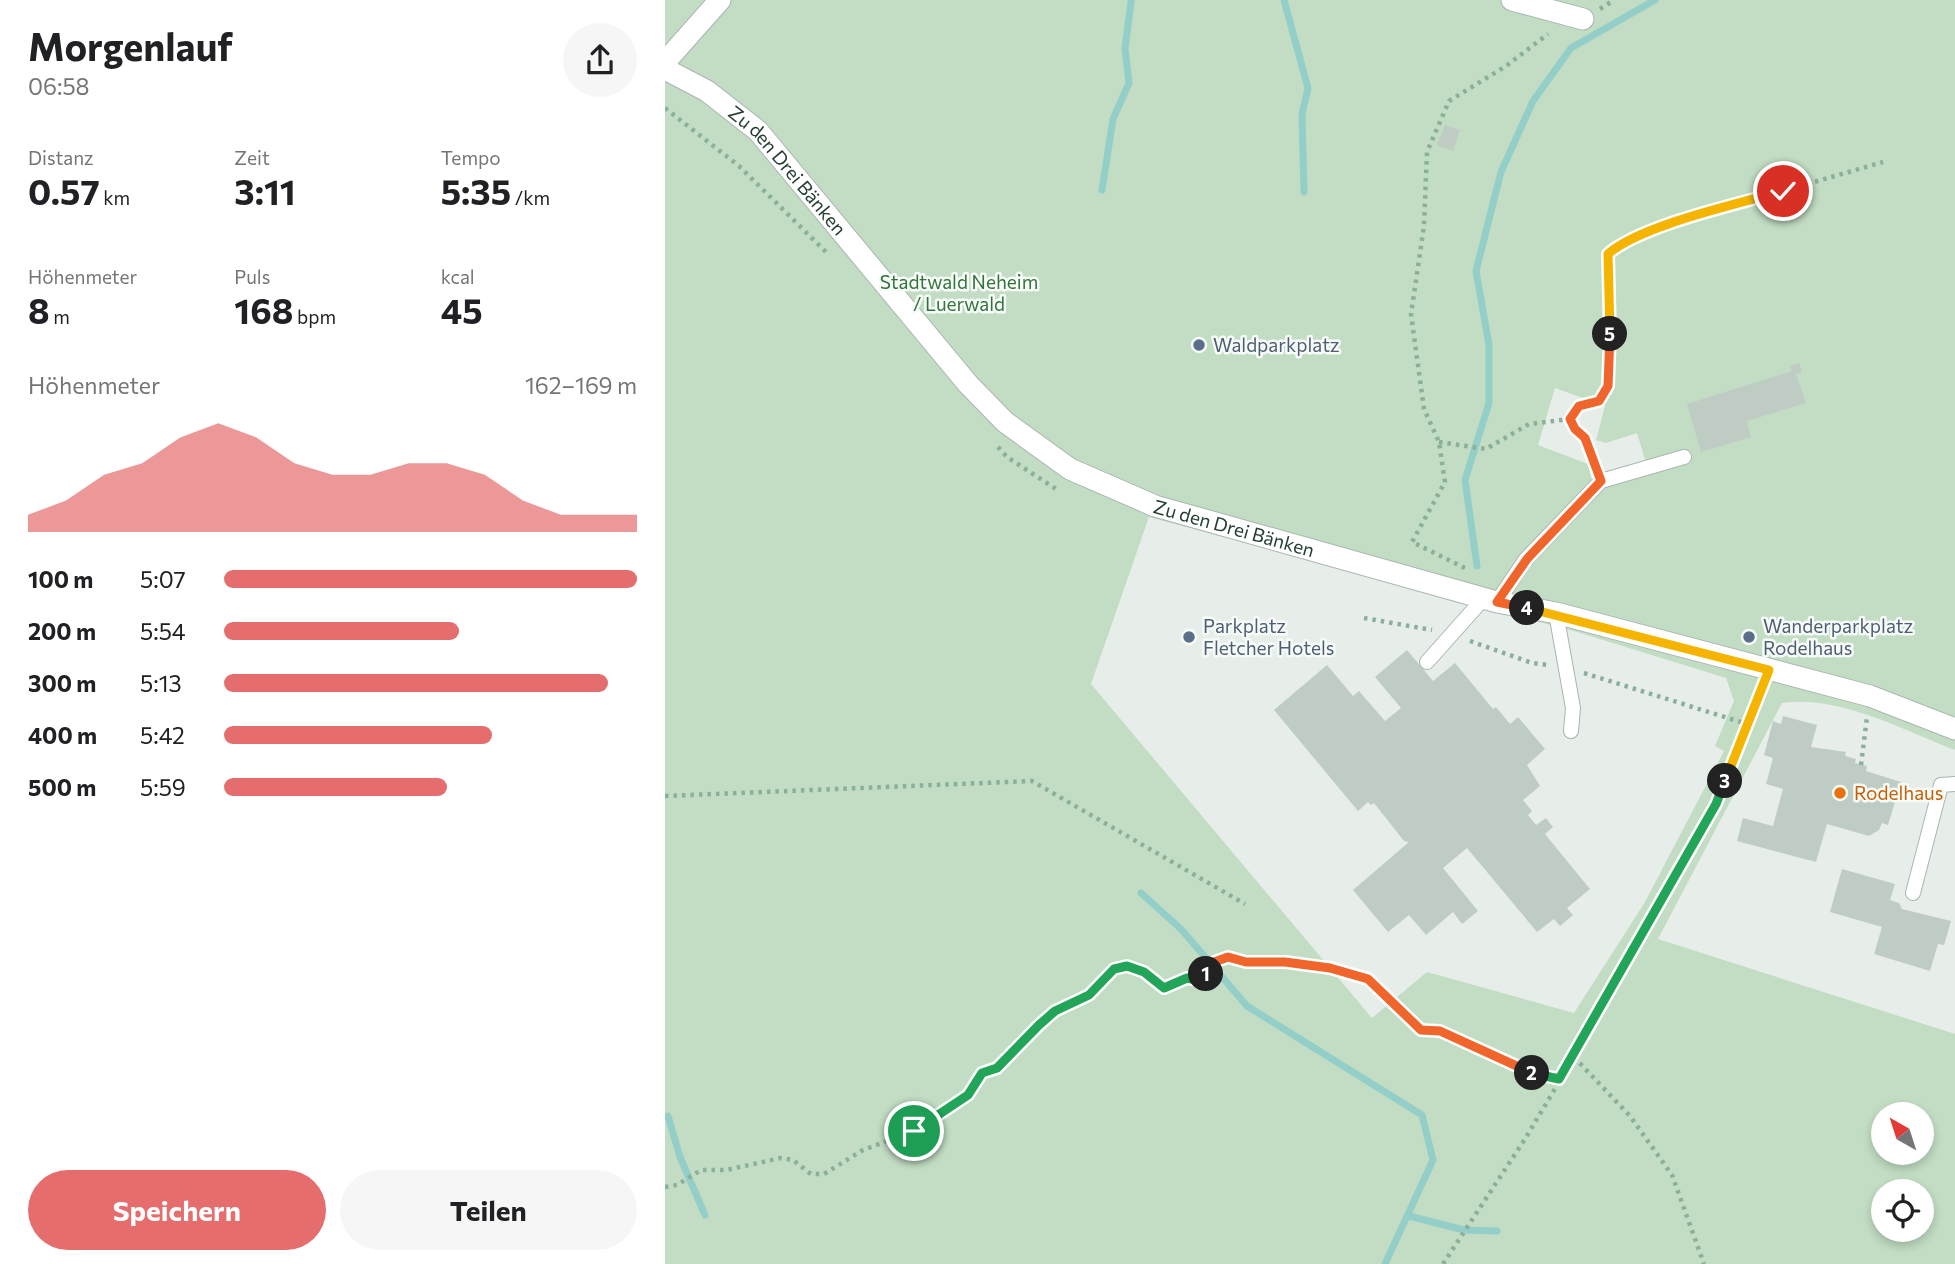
<!DOCTYPE html>
<html lang="de">
<head>
<meta charset="utf-8">
<style>
	:root { --surface:#fff; --page:#f6f6f6; --text:#202124; --muted:#757577; --accent:#e66d6d }
	body { margin:0; font-family:Commissioner,sans-serif; background:var(--page); color:var(--text); height:100vh; display:flex; flex-direction:column; font-size:26px; white-space:nowrap }
	* { box-sizing:border-box; margin:0 }
	p { font-size:23px; color:var(--muted) }
	.icon { flex:none; width:38px; height:38px; fill:none; stroke:currentColor; stroke-width:2; stroke-linecap:round; stroke-linejoin:round }
	.map { position:relative; flex:1; overflow:hidden }
	.details { display:flex; flex-direction:column; background:var(--surface); width:665px }
	.details>* { flex:none }
	.needle { width:46px; rotate:321deg }
	.tools { position:absolute; left:1206px; top:1102px; display:grid; gap:14px }
	.tools a { display:grid; place-items:center; width:63px; height:63px; border-radius:50%; background:var(--surface); box-shadow:0 4px 10px #0003; font-size:35px }
	.pin { position:absolute; display:grid; place-items:center; width:60px; height:60px; color:#fff; margin:-30px; border:4px solid #fff; border-radius:50%; box-shadow:0 2px 7px #0007 }
	.km { position:absolute; width:35px; height:35px; margin:-18px; border-radius:50%; background:#222; color:#fff; font-size:19px; line-height:35px; text-align:center }
	.round { display:grid; place-items:center; flex:none; width:74px; height:74px; border-radius:37px; background:var(--page) }
	.head { display:flex; align-items:center; justify-content:space-between; height:119px; padding:0 28px }
	h1 { font-size:38px; font-weight:700; line-height:52px }
	.metrics { display:grid; grid-template-columns:repeat(3,1fr); gap:10px; height:119px; padding:7px 28px }
	.metrics div { display:grid; align-content:center }
	.metrics b { font-size:35px; font-weight:700 }
	.metrics small { font-size:19px; font-weight:400 }
	.metrics p { font-size:19px }
	.chart { height:196px; padding:14px 28px }
	.chart p { display:flex; justify-content:space-between }
	.chart svg { width:100%; height:126px; margin-top:7px; fill:var(--accent); opacity:.7 }
	.button { display:flex; gap:14px; margin-top:auto; padding:14px 28px }
	.button a { flex:1; height:80px; border-radius:42px; background:var(--accent); color:#fff; font-size:28px; font-weight:700; line-height:80px; text-align:center }
	.button a+a { background:var(--page); color:var(--text) }
	ul { padding:0 28px; list-style:none; font-size:23px }
	li { display:grid; grid-template-columns:112px 84px 1fr; align-items:center; height:52px }
	li i { height:18px; border-radius:9px; background:var(--accent) }
	main { display:flex; flex:1; min-height:0 }
	.map>svg:first-child { display:block }
	.green { fill:#c2ddc3; fill-rule:evenodd }
	.lines { fill:none; stroke-linecap:round; stroke-linejoin:round }
	.stream { stroke:#94cec8; stroke-width:7 }
	.building { fill:#bfccc4 }
	.lane-casing { stroke:#aab6af; stroke-width:16 }
	.street-casing { stroke:#aab6af; stroke-width:23 }
	.path { stroke:#8aaf9a; stroke-width:4.5; stroke-dasharray:3.5 5; stroke-linecap:butt }
	.lane { stroke:#fff; stroke-width:14 }
	.street { stroke:#fff; stroke-width:21 }
	.split-1-casing { stroke:#fff; stroke-width:14 }
	.split-2-casing { stroke:#fff; stroke-width:14 }
	.split-3-casing { stroke:#fff; stroke-width:14 }
	.split-4-casing { stroke:#fff; stroke-width:14 }
	.split-5-casing { stroke:#fff; stroke-width:14 }
	.split-6-casing { stroke:#fff; stroke-width:14 }
	.split-1 { stroke:#22a559; stroke-width:9 }
	.split-2 { stroke:#f0652b; stroke-width:9 }
	.split-3 { stroke:#22a559; stroke-width:9 }
	.split-4 { stroke:#f5b400; stroke-width:9 }
	.split-5 { stroke:#f0652b; stroke-width:9 }
	.split-6 { stroke:#f5b400; stroke-width:9 }
	.service-dot { fill:#5c6f8a; stroke:#f7fbf8; stroke-width:2.5 }
	.food-dot { fill:#e8710a; stroke:#f7fbf8; stroke-width:2.5 }
	.labels { text-anchor:middle; stroke-width:5; stroke-linejoin:round; paint-order:stroke }
	.street-label { font-size:19px; fill:#273f33; stroke:#f7fbf8 }
	.park-label { font-size:19px; fill:#34733d; stroke:#f7fbf8 }
	.service-label { font-size:19px; fill:#4e5e75; stroke:#f7fbf8; text-anchor:start }
	.food-label { font-size:19px; fill:#c56008; stroke:#f7fbf8; text-anchor:start }
</style>
</head>
<body>
<main>
<section class="details">
<div class="head"><div><h1>Morgenlauf</h1><p>06:58</p></div><a class="round"><svg class="icon" aria-label="share" viewBox="0 0 24 24"><path d="M12 15V3M7 8l5-5 5 5M5 13v7h14v-7"/></svg></a></div>
<div class="metrics">
<div><p>Distanz</p><b>0.57<small> km</small></b></div>
<div><p>Zeit</p><b>3:11</b></div>
<div><p>Tempo</p><b>5:35<small> /km</small></b></div>
</div>
<div class="metrics">
<div><p>Höhenmeter</p><b>8<small> m</small></b></div>
<div><p>Puls</p><b>168<small> bpm</small></b></div>
<div><p>kcal</p><b>45</b></div>
</div>
<div class="chart"><p><span>Höhenmeter</span>162–169 m</p>
<svg viewBox="0 0 160 44" preserveAspectRatio="none"><path d="M0 44V38L10 33L20 24L30 20L40 11L50 6L60 11L70 20L80 24L90 24L100 20L110 20L120 24L130 33L140 38L150 38L160 38V44z"/></svg>
</div>
<ul>
<li><b>100 m</b>5:07<i style="width:100%"></i></li>
<li><b>200 m</b>5:54<i style="width:57%"></i></li>
<li><b>300 m</b>5:13<i style="width:93%"></i></li>
<li><b>400 m</b>5:42<i style="width:65%"></i></li>
<li><b>500 m</b>5:59<i style="width:54%"></i></li>
</ul>
<div class="button"><a>Speichern</a><a>Teilen</a></div>
</section>
<div class="map">
<svg width="1290" height="1264" viewBox="0 0 1290 1264">
	<rect width="100%" height="100%" fill="#e7eee9"/>
	<!-- green -->
	<path class="green" d="M0 0H1290V750C1237 730 1175 695 1117 703L993 939 1290 1034V1264H0ZM890 388 940 406 931 440 941 443 972 433 981 463 927 481 923 464 873 445ZM484 517 912 632 1061 678 1069 701 1050 746 1059 751 980 902 909 1013 762 972 707 1018 426 684ZM1218 1115H1256V1153H1218ZM1218 1192H1256V1230H1218Z"/>
	<g class="lines">
		<!-- stream -->
		<path class="stream" d="M619 0 643 88 637 114 639 192
			M437 190 448 119 464 83 460 48 466 2
			M812 566 800 480 824 403V345L811 271 836 172 868 101 906 48 990 0
			M476 893 516 929 582 1006 757 1115 768 1160 720 1264
			M3 1116 15 1157 40 1215
			M744 1216 799 1230 832 1231"/>
	</g>
	<!-- building -->
	<path class="building" d="M780 125 795 130 788 151 772 145Z
		M1134 363 1137 372 1131 374 1141 403 1082 421 1086 437 1036 452 1022 404 1127 371 1125 366Z
		M742 650 768 681 790 663 828 709 831 707 845 724 853 717 880 749 862 765 875 786 858 800 867 811 863 815 871 825 881 818 888 827 880 834 925 889 902 908 908 915 895 926 889 919 872 932 802 848 778 868 813 911 797 924 788 912 761 935 744 915 723 932 688 890 744 842 739 841 709 803 706 805 703 802 693 811 609 710 662 665 688 696 694 691 720 721 736 708 710 677Z
		M1118 716 1152 725 1146 747 1181 752 1180 756 1191 759 1190 763 1202 766 1201 771 1236 782 1223 825 1217 823 1214 830 1204 836 1162 824 1151 862 1072 841 1078 818 1108 826 1118 789 1101 784 1108 758 1099 755 1108 721 1116 724Z
		M1177 869 1230 884 1225 900 1234 903 1237 909 1286 921 1279 945 1273 944 1265 971 1209 954 1217 927 1165 912Z"/>
	<g class="lines">
		<defs>
			<path id="lane" d="M832 602 861 559 936 481 1019 457
				M891 613 908 708 906 731
				M762 662 819 598
				M1248 893 1276 785 1290 784"/>
			<g id="street">
				<path d="M847 0 918 19"/>
				<path d="M0 62 55 0"/>
				<path id="s1" d="M0 69 42 91 93 131 303 384 340 422 405 469 490 506 832 602 891 613 1205 696 1290 729"/>
			</g>
		</defs>
		<!-- lane casing -->
		<use href="#lane" class="lane-casing"/>
		<!-- street casing -->
		<use href="#street" class="street-casing"/>
		<!-- path -->
		<path class="path" d="M935 9 949 0
			M0 108 74 166 161 252
			M774 442 821 449 864 424 905 419
			M333 447 342 457 391 489
			M930 464 920 438 910 429 905 419 913 406 934 401C954 367 946 294 943 254L954 244 1018 220 1218 162
			M800 568 747 542 780 482 774 442 759 409 746 314 759 226 762 152 784 101 841 66 883 34
			M699 618 767 630
			M805 641 867 663 884 665
			M919 673 1082 724
			M1196 765 1202 717
			M0 796 367 781 580 904
			M909 1057 965 1116 1007 1175 1039 1264
			M0 1187 12 1185 36 1170H61L116 1158 128 1160 146 1174H159L198 1150 249 1131 292 1104 303 1095 317 1073 332 1068 374 1025 390 1011 424 995 448 969 462 966 479 973 499 987 522 978 536 981 544 964 563 957 581 962H620L665 968 703 979 756 1030 775 1031 858 1071 894 1079
			M778 1264 860 1139 909 1057 1051 804 1096 690"/>
		<!-- lane -->
		<use href="#lane" class="lane"/>
		<!-- street -->
		<use href="#street" class="street"/>
	</g>
	<g class="lines">
		<defs>
			<path id="split-1" d="M249 1131 303 1095 317 1073 332 1068 374 1025 390 1011 424 995 449 969 462 966 479 972 499 988 522 978 536 981 541 974"/>
			<path id="split-2" d="M541 974 544 964 563 957 581 962H620L665 968 703 979 756 1030 775 1031 867 1073"/>
			<path id="split-3" d="M867 1073 894 1079 1051 804 1060 781"/>
			<path id="split-4" d="M862 608 1104 670 1060 781"/>
			<path id="split-5" d="M862 608 832 602 862 559 936 481 920 438 910 429 905 419 914 406 934 401 943 386 945 334"/>
			<path id="split-6" d="M945 334 943 254C976 225 1073 204 1118 191"/>
		</defs>
		<!-- split-1 casing -->
		<use href="#split-1" class="split-1-casing"/>
		<!-- split-2 casing -->
		<use href="#split-2" class="split-2-casing"/>
		<!-- split-3 casing -->
		<use href="#split-3" class="split-3-casing"/>
		<!-- split-4 casing -->
		<use href="#split-4" class="split-4-casing"/>
		<!-- split-5 casing -->
		<use href="#split-5" class="split-5-casing"/>
		<!-- split-6 casing -->
		<use href="#split-6" class="split-6-casing"/>
		<!-- split-1 -->
		<use href="#split-1" class="split-1"/>
		<!-- split-2 -->
		<use href="#split-2" class="split-2"/>
		<!-- split-3 -->
		<use href="#split-3" class="split-3"/>
		<!-- split-4 -->
		<use href="#split-4" class="split-4"/>
		<!-- split-5 -->
		<use href="#split-5" class="split-5"/>
		<!-- split-6 -->
		<use href="#split-6" class="split-6"/>
	</g>
	<!-- markers -->
	<g class="service-dot">
		<circle cx="534" cy="345" r="7"/>
		<circle cx="524" cy="637" r="7"/>
		<circle cx="1084" cy="637" r="7"/>
	</g>
	<circle class="food-dot" cx="1175" cy="793" r="7"/>
	<g class="labels">
		<!-- street labels -->
		<g class="street-label">
			<text dy="7" stroke="none"><textPath href="#s1" startOffset="161">Zu den Drei Bänken</textPath></text>
			<text dy="7" stroke="none"><textPath href="#s1" startOffset="749">Zu den Drei Bänken</textPath></text>
		</g>
		<!-- park labels -->
		<g class="park-label">
			<text x="294" y="289">Stadtwald Neheim<tspan x="294" dy="22">/ Luerwald</tspan></text>
		</g>
		<!-- service labels -->
		<g class="service-label">
			<text x="548" y="352">Waldparkplatz</text>
			<text x="538" y="633">Parkplatz<tspan x="538" dy="22">Fletcher Hotels</tspan></text>
			<text x="1098" y="633">Wanderparkplatz<tspan x="1098" dy="22">Rodelhaus</tspan></text>
		</g>
		<!-- food labels -->
		<g class="food-label">
			<text x="1189" y="800">Rodelhaus</text>
		</g>
	</g>
</svg>
<div class="tools">
<a><svg class="needle" viewBox="-14 -14 28 28"><path d="M0-13l5 13h-10z" fill="#e53935"/><path d="M0 13l5-13h-10z" fill="#757577"/></svg></a>
<a><svg class="icon" aria-label="locate" viewBox="0 0 24 24"><circle cx="12" cy="12" r="6"/><path d="M12 2v4M12 18v4M2 12h4M18 12h4"/></svg></a>
</div>
<div class="pin" style="left:249px;top:1131px;background:#1e9e55"><svg class="icon" aria-label="arrive" viewBox="0 0 24 24"><path d="M6 21V4h12l-3 4 3 4H6"/></svg></div>
<div class="pin" style="left:1118px;top:191px;background:#d93025"><svg class="icon" aria-label="check" viewBox="0 0 24 24"><path d="M5 12l5 5 9-10"/></svg></div>
<b class="km" style="left:541px;top:974px">1</b>
<b class="km" style="left:867px;top:1073px">2</b>
<b class="km" style="left:1060px;top:781px">3</b>
<b class="km" style="left:862px;top:608px">4</b>
<b class="km" style="left:945px;top:334px">5</b>
</div>
</main>
</body>
</html>
